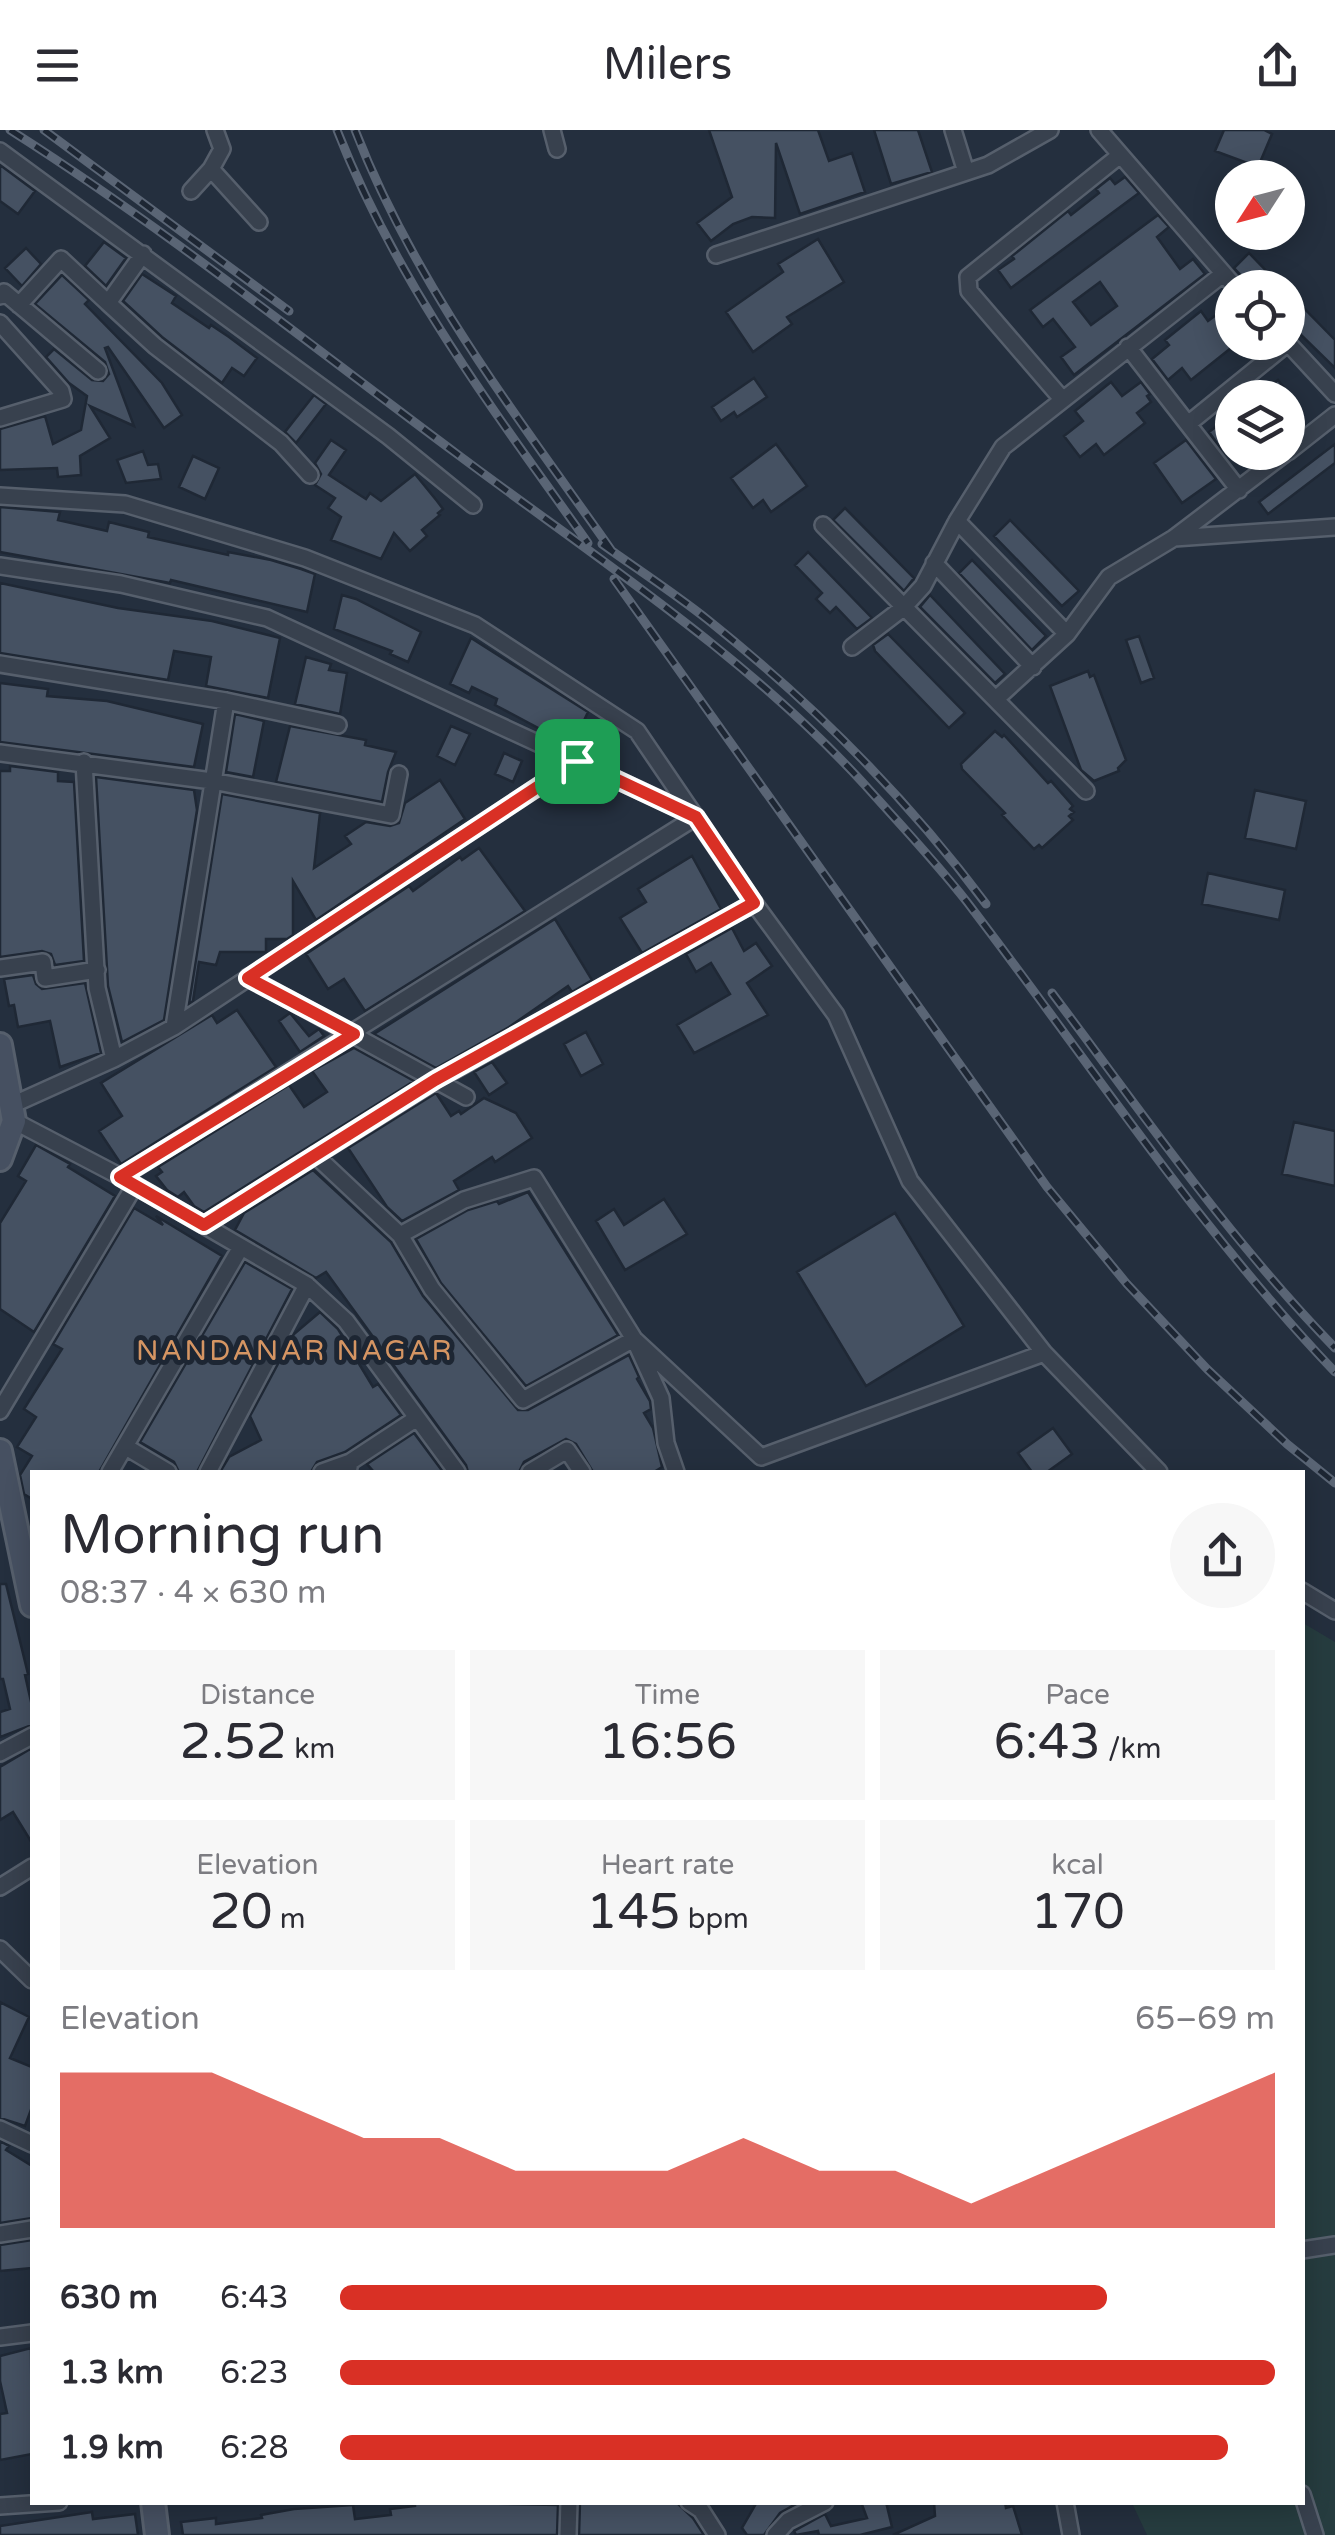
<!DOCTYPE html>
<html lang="en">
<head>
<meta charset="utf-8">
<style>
	:root { --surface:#fff; --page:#f7f7f7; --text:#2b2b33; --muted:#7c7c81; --accent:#d93025 }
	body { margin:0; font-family:"Varela Round",sans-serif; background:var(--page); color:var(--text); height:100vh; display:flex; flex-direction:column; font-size:38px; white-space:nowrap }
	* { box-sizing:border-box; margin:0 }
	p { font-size:32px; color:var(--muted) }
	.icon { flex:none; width:55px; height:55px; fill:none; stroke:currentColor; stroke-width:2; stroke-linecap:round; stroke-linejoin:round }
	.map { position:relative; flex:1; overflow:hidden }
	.side { position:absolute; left:30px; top:1340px; width:1275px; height:1035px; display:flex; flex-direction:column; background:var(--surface); border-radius:0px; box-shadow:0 5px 25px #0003 }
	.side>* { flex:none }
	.needle { width:65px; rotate:234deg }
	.controls { position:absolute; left:1215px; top:30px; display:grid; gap:20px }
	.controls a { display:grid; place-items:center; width:90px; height:90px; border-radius:50%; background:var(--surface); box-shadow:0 5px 25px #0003; font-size:50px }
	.pin { position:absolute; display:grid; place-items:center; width:85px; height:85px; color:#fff; margin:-42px; border-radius:20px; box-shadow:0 5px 15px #0006 }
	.round { display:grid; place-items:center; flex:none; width:105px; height:105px; border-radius:52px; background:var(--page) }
	.summary { display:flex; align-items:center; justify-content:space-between; height:170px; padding:0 30px }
	h1 { font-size:55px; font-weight:600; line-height:75px }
	.metrics { display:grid; grid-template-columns:repeat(3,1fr); gap:15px; height:170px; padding:10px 30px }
	.metrics div { display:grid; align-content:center; border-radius:0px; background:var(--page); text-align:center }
	.metrics b { font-size:50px; font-weight:600 }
	.metrics small { font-size:28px; font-weight:400 }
	.metrics p { font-size:28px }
	.chart { height:280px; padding:20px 30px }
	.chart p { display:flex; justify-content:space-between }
	.chart svg { width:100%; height:180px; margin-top:10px; fill:var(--accent); opacity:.7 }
	ul { padding:0 30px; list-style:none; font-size:32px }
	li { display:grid; grid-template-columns:160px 120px 1fr; align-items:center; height:75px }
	li i { height:25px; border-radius:12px; background:var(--accent) }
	header { display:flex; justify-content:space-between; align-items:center; height:130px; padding:0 30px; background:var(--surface); font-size:45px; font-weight:600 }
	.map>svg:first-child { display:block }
	.green { fill:#263c3f }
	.building { fill:#455162; stroke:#1f2835; stroke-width:2.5; fill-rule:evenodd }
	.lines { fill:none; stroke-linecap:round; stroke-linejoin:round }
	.street-casing { stroke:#565f6c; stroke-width:20 }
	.secondary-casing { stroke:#565f6c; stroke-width:28 }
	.street { stroke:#38414e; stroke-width:15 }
	.secondary { stroke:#465061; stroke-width:22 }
	.rail-casing { stroke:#5a6575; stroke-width:9 }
	.rail { stroke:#1d2633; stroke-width:5; stroke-dasharray:15; stroke-linecap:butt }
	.route-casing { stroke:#fff; stroke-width:20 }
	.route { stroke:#d93025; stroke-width:12 }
	.labels { text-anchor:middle; stroke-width:10; stroke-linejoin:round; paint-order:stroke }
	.neighbourhood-label { font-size:28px; letter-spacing:2.5px; fill:#d59563; stroke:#1d2633 }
</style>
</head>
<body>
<header><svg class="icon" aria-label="menu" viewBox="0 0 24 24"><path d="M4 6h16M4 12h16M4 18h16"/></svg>Milers<svg class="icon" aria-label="share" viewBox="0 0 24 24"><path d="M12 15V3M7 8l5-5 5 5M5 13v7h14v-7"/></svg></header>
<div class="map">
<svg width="1335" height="2405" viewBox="0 0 1335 2405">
	<rect width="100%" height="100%" fill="#242f3e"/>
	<!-- green -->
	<path class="green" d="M1303 1493 1335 1512V2405H1147L1132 2373 1302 2372Z"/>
	<!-- building -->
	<path class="building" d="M709 0H818L829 31 852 23 865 62 800 84 776 13 775 88 752 87 733 94 711 111 697 93 732 67Z
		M874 0H918L932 42 891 54Z
		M1224 0H1264L1272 4 1258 37 1215 21Z
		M0 35 35 61 18 84 0 71Z
		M1125 47 1139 63 1011 158 998 140 1014 129 1012 126 1068 81 1071 85 1099 63 1096 59 1110 48 1115 54Z
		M1158 85 1169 97 1157 107 1180 139 1193 129 1205 144 1074 245 1061 227 1075 217 1053 189 1043 197 1030 180ZM1100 152 1117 176 1091 195 1073 172Z
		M818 109 844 152 787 187 792 194 753 222 726 182 783 142 778 134Z
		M104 112 126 128 106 156 85 136Z
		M26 118 41 134 22 156 5 138Z
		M1249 123 1283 158H1253L1234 138Z
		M142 144 176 166 172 173 209 198 211 195 229 207 257 228 244 246 232 238 222 253 162 207 123 171Z
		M62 145 89 170 85 174 162 253 182 285 164 298 108 217 105 218 134 296 90 276 110 308 80 326 81 345 58 347 57 338 0 340V299L45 286 53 314 81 300 87 266 69 253 46 227 54 219 92 250 103 251 109 244 105 232 35 174Z
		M1288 162 1335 210V238L1292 196 1288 200Z
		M1224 179 1232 190V200L1223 208 1231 218 1191 250 1182 238 1168 250 1152 229 1169 215 1165 210 1201 181 1208 191Z
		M754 248 767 267 737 287 734 282 721 291 712 277Z
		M1278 250 1292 268H1255Z
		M1111 252 1122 266 1141 252 1150 264 1147 266 1151 272 1137 283 1145 293 1104 325 1096 314 1080 327 1064 306 1083 291 1075 281Z
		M314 265 326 274 296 313 285 302Z
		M1232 284V310L1221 319 1209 302Z
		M331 310 346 320 329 345 366 369 370 363 381 371 415 344 437 371 443 379 438 383 440 385 422 400 427 406 410 421 394 403 381 429 331 410 341 387 328 378 335 368 315 355 321 344 315 333Z
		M1186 310 1216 349 1182 373 1154 333Z
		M776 314 807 356 771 382 763 370 753 378 731 348Z
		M1335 314V333L1268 384 1259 372Z
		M143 321 148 335 158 334 161 349 126 353 117 330Z
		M193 326 219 338 205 369 179 357Z
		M0 377 60 382 58 390 107 401 109 392 149 402 148 407 228 425V422L271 430 301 439 315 444 307 482 171 450 170 453 0 422Z
		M845 378 914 448 904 461 833 390Z
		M1010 390 1079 461 1062 476 994 406Z
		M808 422 872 488 857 499 836 477 830 483 816 469 822 463 795 435Z
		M972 430 1046 506 1032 520 959 443Z
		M0 453 118 478 212 491 280 508 268 568 206 556 211 527 174 521 168 550 0 523Z
		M342 465 356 469 421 502 408 532 390 524 392 521 334 499Z
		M930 465 1005 544 995 553 920 477Z
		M888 504 965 583 949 598 875 521 873 515Z
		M1139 506 1154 548 1141 553 1126 510Z
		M471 508 588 582 572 616 495 575 497 569 472 557 469 563 450 554Z
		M306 527 331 534 329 540 347 543 340 584 295 574Z
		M1088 541 1090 547 1094 545 1126 630 1118 638 1119 641 1094 651 1081 640 1050 556Z
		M0 553 48 559 47 566 107 571 203 594 194 637 0 612Z
		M235 584 264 591 253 647 226 642Z
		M290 596 366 610 365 615 396 622 388 642 382 672 276 652Z
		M451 596 470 604 455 635 437 626Z
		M995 601 1002 607 1004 605 1048 653 1051 651 1073 676 1070 679 1074 682 1069 686 1073 690 1042 718 1039 715 1034 719 1014 698 1002 685 1005 683 962 639 961 634Z
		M504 623 522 631 513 652 495 644Z
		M10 636 58 642V651L74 652 84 831 55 835 51 824 42 821 0 827V641H10Z
		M96 647 194 660 197 680 164 890 122 912 108 856Z
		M440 650 465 689 316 790 293 751V805L287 809H266V822H220L216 835 199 832 193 871 189 874 222 664 320 683 314 738 351 714 345 706 366 692 390 696 399 693 405 673Z
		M1255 660 1306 671 1296 719 1245 708Z
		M479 718 525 781 365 881 344 849 328 859 306 824 409 756 413 761 460 727 462 730Z
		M692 726 721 779 642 823 620 788 646 772 638 759Z
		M1208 743 1285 760 1279 790 1202 774Z
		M555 789 592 850 572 862 568 856 509 897 436 938 374 904Z
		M732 798 744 821 756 813 772 836 747 853 768 885 694 923 677 895 730 864 711 833 696 842 686 824Z
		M33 845 36 854 42 859 85 853 101 923 60 937 50 891 18 897 14 875 9 876 4 849Z
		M237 880 276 937 121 1034 99 1001 122 986 101 953 212 885 217 893Z
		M290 883 309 906 319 899 324 906 300 922 279 891Z
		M586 902 603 934 581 946 564 914Z
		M354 918 414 951 204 1082 194 1076 184 1062 178 1067 167 1060 156 1046 162 1042 158 1037 289 955 304 977 327 962 312 941Z
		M492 932 507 953 489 965 474 942Z
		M436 963 451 986 459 981 461 984 484 968 516 983 532 1008 495 1032 492 1027 454 1051 459 1060 402 1091 387 1077 348 1018Z
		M1294 992 1335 1001V1056L1282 1044Z
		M36 1015 70 1034 68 1037 115 1066 34 1202 0 1179V1093L26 1051 18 1046Z
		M313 1040 391 1112 423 1166 518 1280H528L629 1225 639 1247 637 1249 650 1271 651 1279 644 1283 653 1298 662 1337 654 1342H593L576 1314 566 1309 524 1332 519 1342H468L466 1335 326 1142 316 1148 235 1100 244 1083Z
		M528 1062 618 1205 526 1256 441 1153 416 1109 468 1080 497 1071 499 1074Z
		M664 1069 687 1104 625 1140 596 1091 614 1079 624 1095Z
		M134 1078 163 1095 156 1086 222 1126 99 1342H32V1369L24 1364 20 1345 32 1326 17 1317 36 1287 24 1279 62 1219 53 1214Z
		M895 1083 964 1196 866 1256 797 1142Z
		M245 1132 292 1159 197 1342H179L174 1332 140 1312Z
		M320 1182 338 1199 373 1257 378 1254 401 1285 345 1322 317 1332 311 1342H220L229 1327 261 1310 250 1286 294 1204Z
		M1053 1298 1072 1324 1047 1342H1032L1018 1323Z
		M414 1303 443 1342H374L367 1334Z
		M0 1454H6L28 1544 25 1545 32 1576V1595L0 1607V1582L10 1579 3 1549H0Z
		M32 1618V1713L13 1682 0 1690V1637Z
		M0 1872 29 1887 10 1928 32 1937V1977L25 1996 0 1988Z
		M0 2011 9 2016 6 2020 32 2036V2088L0 2093Z
		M32 2110V2138L0 2141V2115Z
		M31 2218 32 2324 0 2330V2284L7 2283 0 2251V2226Z
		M415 2372 558 2375 557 2405H183L181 2392 216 2388V2394L262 2388 261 2385 294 2379 353 2375 355 2389 391 2385 390 2379 415 2376Z
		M580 2372H676L693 2388 704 2405H579Z
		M757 2372H799L780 2383 764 2405H747L742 2398Z
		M861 2372H886L892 2397 860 2405H819L818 2401 796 2405 794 2401 825 2384 831 2396 867 2388Z
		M934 2372H1005L1006 2378 1013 2376 1022 2405H893L935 2386Z
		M92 2382 93 2389 135 2384 138 2405H0V2396Z"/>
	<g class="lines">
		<defs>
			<path id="street" d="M552 0 557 19
				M953 0 966 42
				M1099 0 1236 158
				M0 21 388 306 473 375
				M211 39 259 92
				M191 61 211 39 222 19 215 0
				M716 125 988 35 1050 0
				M0 166 4 162 98 241
				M108 173 155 216 281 313 310 345
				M19 175 61 129 108 173 143 124
				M0 193 61 261 63 269 0 288
				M1287 212 1335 264
				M1128 217 1239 360
				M1062 269 969 161 968 147 1119 26
				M1188 294 1288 213
				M1288 322 1335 285
				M0 366 125 374 305 428 475 495 637 601 754 773 836 885 910 1051 1044 1223 1159 1342
				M957 391 1067 504
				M823 395 1086 661
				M1174 408 1335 397
				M934 433 1033 537
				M0 436 121 454 267 488 693 685
				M852 517 903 478 923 456 957 391 1003 317 1223 144
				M0 534 226 571 338 595
				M996 569 1067 504 1109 447 1174 408 1287 322
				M0 623 212 651 391 685 399 644
				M84 632 97 858 114 929
				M0 838 43 832 45 848 97 840
				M248 847 466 967
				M174 897 226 571
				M12 975 114 929 174 897 577 631
				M14 991 121 1047 307 1155 346 1191 457 1342
				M315 1025 400 1105 464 1070 534 1048 634 1209 661 1268 666 1313 676 1342
				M121 1047 696 687
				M204 1095 435 951 754 773
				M400 1105 432 1159 523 1270 634 1209 761 1327 1044 1223
				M0 1281 135 1055
				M126 1317 168 1342
				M110 1342 241 1117
				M208 1342 307 1155
				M322 1342 350 1332
				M348 1342 350 1332 417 1288
				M530 1342 567 1320 582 1342
				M1302 1461 1335 1481
				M0 1623 32 1606
				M0 1757 32 1737
				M0 1819 32 1850
				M0 1999 32 2014
				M0 2104 32 2099
				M1302 2120 1335 2115
				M0 2207 32 2203
				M1302 2364 1315 2405
				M689 2372 701 2380 717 2405
				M1065 2372 1071 2405
				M0 2376 59 2372
				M568 2405 569 2372
				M775 2405 788 2391 825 2372"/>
			<path id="secondary" d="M0 915 14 991 0 1029
				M0 1321 32 1475
				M153 2372 157 2405"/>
		</defs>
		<!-- street casing -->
		<use href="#street" class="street-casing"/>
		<!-- secondary casing -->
		<use href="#secondary" class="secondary-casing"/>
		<!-- street -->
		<use href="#street" class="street"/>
		<!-- secondary -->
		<use href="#secondary" class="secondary"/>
		<defs>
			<path id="rail" d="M10 0C165 98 310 215 457 324 596 428 746 525 864 654 898 692 935 731 967 772 1088 930 1197 1097 1335 1242
				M44 0 289 181
				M337 0C398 155 492 278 588 413
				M355 0C415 155 517 286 612 421
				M602 414C637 439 674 463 708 490 812 573 907 668 986 774
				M614 449 1047 1057 1127 1154 1207 1239 1287 1314 1335 1353
				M1052 863C1143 984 1229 1109 1335 1218"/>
		</defs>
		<!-- rail casing -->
		<use href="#rail" class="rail-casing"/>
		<!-- rail -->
		<use href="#rail" class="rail"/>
	</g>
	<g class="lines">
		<defs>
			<path id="route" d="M577 631 696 687 754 773 435 950 204 1095 120 1047 354 904 248 848Z"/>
		</defs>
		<!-- route casing -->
		<use href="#route" class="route-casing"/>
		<!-- route -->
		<use href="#route" class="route"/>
	</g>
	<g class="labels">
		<!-- neighbourhood labels -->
		<g class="neighbourhood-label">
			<text x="295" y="1230">NANDANAR NAGAR</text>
		</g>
	</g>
</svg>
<div class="controls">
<a><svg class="needle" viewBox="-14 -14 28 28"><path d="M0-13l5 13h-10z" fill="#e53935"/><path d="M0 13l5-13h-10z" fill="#7c7c81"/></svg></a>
<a><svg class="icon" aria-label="locate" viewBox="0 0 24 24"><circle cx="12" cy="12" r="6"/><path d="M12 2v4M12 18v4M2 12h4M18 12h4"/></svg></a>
<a><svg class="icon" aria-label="layers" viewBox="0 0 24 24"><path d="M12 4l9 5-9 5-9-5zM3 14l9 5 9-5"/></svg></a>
</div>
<div class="pin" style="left:577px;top:631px;background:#1e9e55"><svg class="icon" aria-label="arrive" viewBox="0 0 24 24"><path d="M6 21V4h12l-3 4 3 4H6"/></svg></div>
<section class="side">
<div class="summary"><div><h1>Morning run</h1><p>08:37 · 4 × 630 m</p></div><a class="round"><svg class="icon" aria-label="share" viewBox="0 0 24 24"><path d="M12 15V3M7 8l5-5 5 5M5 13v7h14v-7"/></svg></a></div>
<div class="metrics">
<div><p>Distance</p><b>2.52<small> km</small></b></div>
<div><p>Time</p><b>16:56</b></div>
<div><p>Pace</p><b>6:43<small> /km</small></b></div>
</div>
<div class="metrics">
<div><p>Elevation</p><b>20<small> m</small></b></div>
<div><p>Heart rate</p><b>145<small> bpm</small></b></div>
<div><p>kcal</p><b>170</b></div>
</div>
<div class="chart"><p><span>Elevation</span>65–69 m</p>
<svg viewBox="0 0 160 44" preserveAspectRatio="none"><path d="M0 44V6L10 6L20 6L30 14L40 22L50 22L60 30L70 30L80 30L90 22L100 30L110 30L120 38L130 30L140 22L150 14L160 6V44z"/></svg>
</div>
<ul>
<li><b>630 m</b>6:43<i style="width:82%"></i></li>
<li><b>1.3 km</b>6:23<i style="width:100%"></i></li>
<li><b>1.9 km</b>6:28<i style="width:95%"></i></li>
</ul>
</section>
</div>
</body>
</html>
